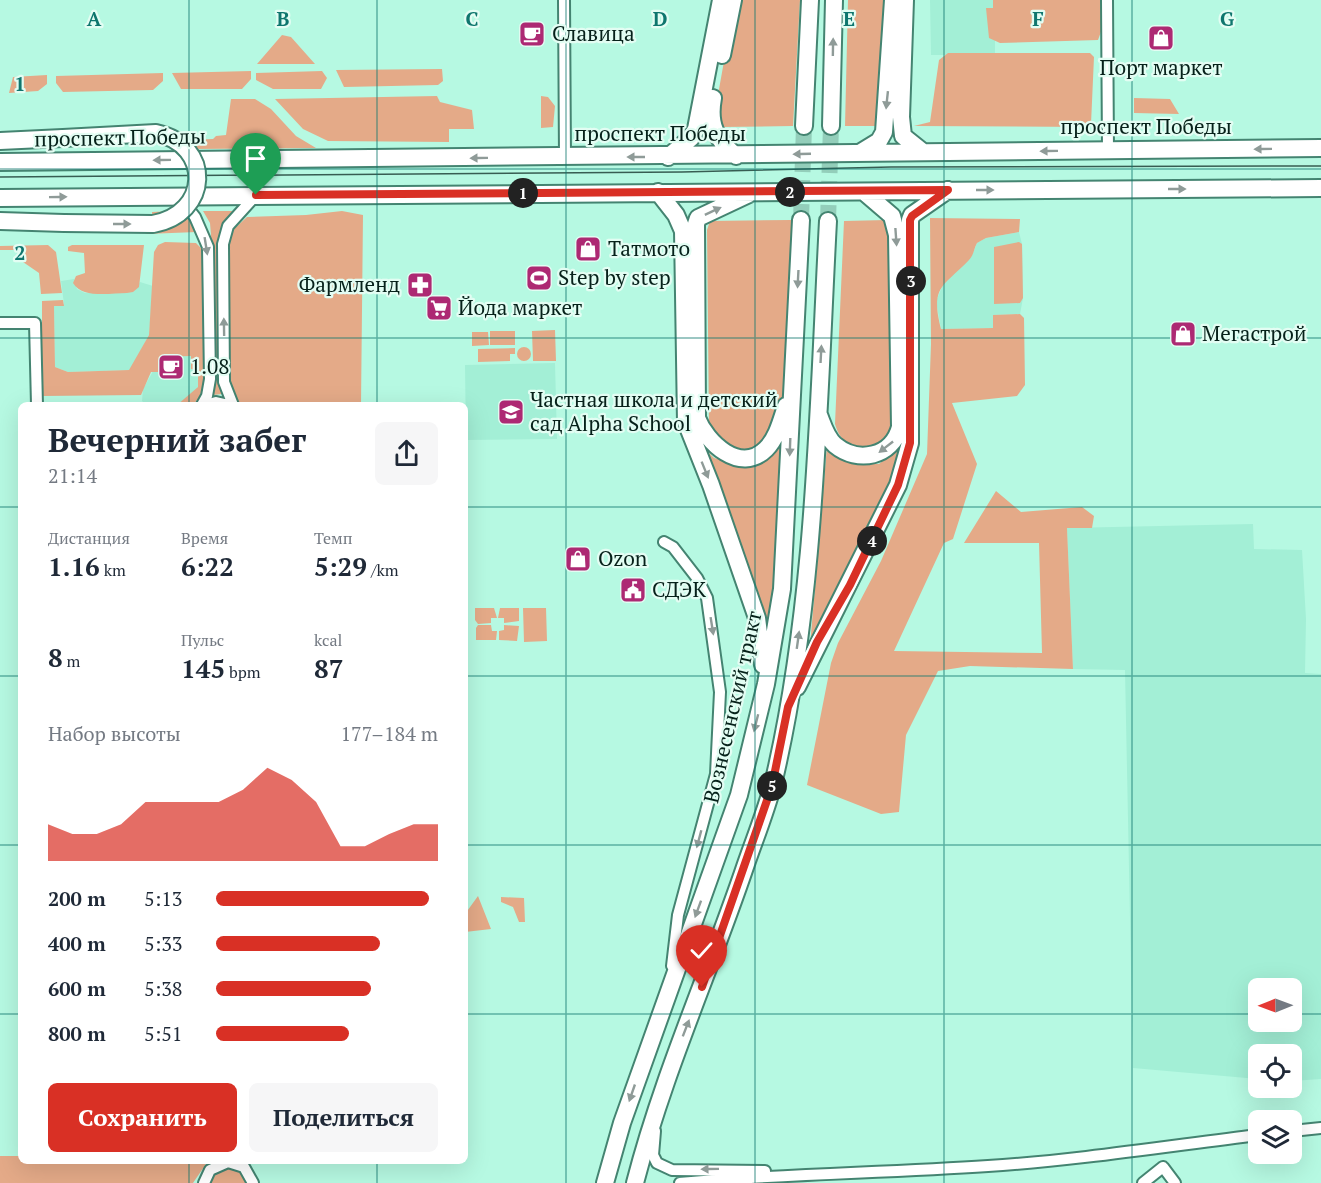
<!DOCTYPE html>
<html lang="ru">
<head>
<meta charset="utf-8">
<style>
	:root { --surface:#fff; --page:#f6f6f7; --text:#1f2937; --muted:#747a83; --accent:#d93025 }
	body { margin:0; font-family:"PT Serif",serif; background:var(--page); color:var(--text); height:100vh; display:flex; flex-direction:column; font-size:22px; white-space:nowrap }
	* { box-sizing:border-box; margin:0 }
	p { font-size:20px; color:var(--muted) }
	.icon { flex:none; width:33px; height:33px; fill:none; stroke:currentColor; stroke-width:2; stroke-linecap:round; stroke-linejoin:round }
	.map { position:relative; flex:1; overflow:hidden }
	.side { position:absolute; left:18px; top:402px; width:450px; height:762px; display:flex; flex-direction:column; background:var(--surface); border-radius:9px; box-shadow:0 6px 24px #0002 }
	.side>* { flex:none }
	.needle { width:39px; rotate:269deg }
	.tools { position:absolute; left:1248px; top:978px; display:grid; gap:12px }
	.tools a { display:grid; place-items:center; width:54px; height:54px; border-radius:9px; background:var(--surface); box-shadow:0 6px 24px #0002; font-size:30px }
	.pin { position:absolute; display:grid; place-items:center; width:51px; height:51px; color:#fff; margin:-62px -26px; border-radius:50% 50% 50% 0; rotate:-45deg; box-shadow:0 0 6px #0007 }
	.pin .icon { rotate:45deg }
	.km { position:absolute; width:30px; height:30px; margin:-15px; border-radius:50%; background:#222; color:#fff; font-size:16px; line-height:30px; text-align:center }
	.round { display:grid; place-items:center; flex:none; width:63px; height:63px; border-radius:9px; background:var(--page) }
	.headline { display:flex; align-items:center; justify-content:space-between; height:102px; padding:0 30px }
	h1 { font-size:33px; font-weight:700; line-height:45px }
	.metrics { display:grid; grid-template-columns:repeat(3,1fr); gap:9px; height:102px; padding:6px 30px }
	.metrics div { display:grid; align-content:center }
	.metrics b { font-size:26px; font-weight:700 }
	.metrics small { font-size:16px; font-weight:400 }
	.metrics p { font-size:16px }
	.chart { height:168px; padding:12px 30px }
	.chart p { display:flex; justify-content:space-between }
	.chart svg { width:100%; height:108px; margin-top:6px; fill:var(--accent); opacity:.7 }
	.action { display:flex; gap:12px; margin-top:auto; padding:12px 30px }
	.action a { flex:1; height:69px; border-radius:9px; background:var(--accent); color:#fff; font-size:24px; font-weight:700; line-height:69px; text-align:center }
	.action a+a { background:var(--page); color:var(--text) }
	ul { padding:0 30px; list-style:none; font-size:20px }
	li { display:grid; grid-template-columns:96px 72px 1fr; align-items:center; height:45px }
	li i { height:15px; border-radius:8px; background:var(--accent) }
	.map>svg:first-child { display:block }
	.built { fill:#a3efd6; fill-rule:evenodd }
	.green { fill:#e4aa88 }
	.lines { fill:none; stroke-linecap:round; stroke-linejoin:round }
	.primary-tunnel { stroke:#93ceba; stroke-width:16; stroke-dasharray:16 8; stroke-linecap:butt }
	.street-casing { stroke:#448471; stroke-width:14 }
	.primary-casing { stroke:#448471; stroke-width:20 }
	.street { stroke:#fff; stroke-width:10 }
	.primary { stroke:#fff; stroke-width:16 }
	.tram { stroke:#375d52; stroke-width:1.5 }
	.primary-bridge-casing { stroke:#448471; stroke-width:20; stroke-linecap:butt }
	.primary-bridge { stroke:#fff; stroke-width:16 }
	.oneway { fill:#8f9b98 }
	.route-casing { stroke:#fff; stroke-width:12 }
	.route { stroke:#d93025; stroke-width:8 }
	.grid { fill:none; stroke:#0f766e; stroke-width:1.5; stroke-opacity:0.55 }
	.labels { text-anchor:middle; stroke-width:4.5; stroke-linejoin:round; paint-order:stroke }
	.poi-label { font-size:21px; fill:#06211a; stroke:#e3fdf3; text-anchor:start }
	.street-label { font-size:21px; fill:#06211a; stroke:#e3fdf3 }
	.grid-label { font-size:20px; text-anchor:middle; font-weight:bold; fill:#0f766e; stroke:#e3fdf3; stroke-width:4.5; stroke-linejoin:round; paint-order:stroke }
</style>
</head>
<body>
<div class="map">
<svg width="1321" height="1183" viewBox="0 0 1321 1183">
	<rect width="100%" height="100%" fill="#b6f9e2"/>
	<!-- built -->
	<path class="built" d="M930 0H995V55H931Z
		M1019 232 1022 244 1023 298 1020 314 994 315 993 328 941 329 936 301 945 280 973 253 977 243 986 238Z
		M74 279 77 289 85 293 133 292 140 282 153 286 149 335 130 370 68 372 55 367 54 305 64 304 61 281Z
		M192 356 198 369V387L195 391 177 405H146L142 401 143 389 161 357Z
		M555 363 557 439 466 440 465 365Z
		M1253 524 1254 549 1302 550 1306 619 1305 673 1321 674V1079L1292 1081V1054H1258V1079L1133 1068 1125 670 1073 669 1067 528ZM1258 988H1292V1022H1258Z"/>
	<!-- green -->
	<path class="green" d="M735 0H800L793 126 721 127 714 117Z
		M848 0H889L882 126H845Z
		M993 0H1102V29L1098 40 1000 43 989 38 986 8H993Z
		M282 35 291 37 315 64H257Z
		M948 53H1090L1094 57 1091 124 1088 127 914 126 930 122 939 60Z
		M442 69 443 81 438 85 344 87 336 70Z
		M251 71V79L242 89H181L172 73Z
		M322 71 327 78 321 89H273L256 80V73Z
		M163 73V81L153 90 63 92 56 83V76Z
		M47 75V84L38 91 9 93 13 77Z
		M437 96 440 102 472 110 474 129H449V142L328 141 303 129 275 99Z
		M541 96 548 97 555 106 553 127 541 128Z
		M1134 98 1170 99 1179 114 1134 113Z
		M231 99H255L271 109 296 136 316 148 192 149 184 140 213 139 216 136 226 135Z
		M174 211C189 214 192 218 197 232L146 234 152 227V212Z
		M203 211H236L223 226 218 245 222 394 213 395 211 235 210 223Z
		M342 211 363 215 361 405H241L232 395 230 387 228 246 234 229 247 217 306 215Z
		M930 218 1020 219 1019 232 986 238 977 243C974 248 974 255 969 260 943 287 930 286 941 329L993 328V315L1020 314 1024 318 1025 385 1017 396 952 403 977 464 953 539 944 543 894 651 1042 653 1039 543H964L996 491 1021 512 1082 507 1094 516 1092 528H1067L1073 669 970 666 938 671 906 735 899 812 881 814 807 785 831 663 838 643 881 561 927 454 931 344Z
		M792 220 781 433C748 453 734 462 709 425L707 230 710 221Z
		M887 220 893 231V435L869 451C850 445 841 444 835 424L844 221Z
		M165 242 196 243 202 249 204 380C203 391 200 397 193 405H177L198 387V370L191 369V356L162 357 161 372H151L141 395 42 396V301L63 300 64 306H54L55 367 68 372 129 370 149 335 154 252 158 245Z
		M1019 242 1022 244 1023 298 1020 303 994 304V247Z
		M48 245 56 252 62 293 41 294 39 273 23 262 21 250H0V246Z
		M72 245H144L139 287 133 292 127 293C111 293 82 299 73 283L76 276 85 273 84 253 68 251V247Z
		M555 330 556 361H533L532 331Z
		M515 331V345H490V331Z
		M472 332H488L489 345 472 346Z
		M517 354a7 7 0 1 1 14 0a7 7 0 1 1-14 0Z
		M515 348V354H510V361L478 362V349Z
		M697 441 714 458 734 463 768 458 784 443 777 592 768 653Z
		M906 441 902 459 810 646 827 446 849 462 879 464Z
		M475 608H494L497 618H491V623L478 624 475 620Z
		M500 608H519V621L504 623V618H498Z
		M523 608H546L547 641 524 642Z
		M478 625H491L492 631H497L496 640H476V628Z
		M504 625 519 626 517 641 499 640V631L504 630Z
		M478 896 491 929 465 932V914Z
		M501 897 524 898 525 922H519L513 907 501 902Z
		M0 1156H21V1161H208L193 1183H0Z
		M223 1166 242 1170 250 1183H207L210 1176Z"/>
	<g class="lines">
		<!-- primary-tunnel -->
		<path class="primary-tunnel" d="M801 220 804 126
			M828 221 831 126"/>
		<defs>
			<path id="street" d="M564 0 565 157
				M1107 0 1108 150
				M184 203 195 217 208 247 210 379 207 396 202 405
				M0 323H35L37 405
				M206 405 216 402 229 405
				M233 405 224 382 223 244 228 226 256 195
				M664 542 673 547 697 578 707 598 720 692 716 774 678 915 672 966
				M655 1131 653 1155 657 1163 672 1170 765 1171
				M1292 1131 1321 1128
				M204 1183 210 1170 228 1162 244 1167 253 1183
				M680 1183C782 1174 885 1173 988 1166 1079 1160 1168 1146 1258 1135
				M1143 1183 1163 1167 1175 1183"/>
			<path id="primary" d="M905 0 901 117 903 136 923 152
				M722 55 733 0
				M713 98C708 125 716 139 736 156
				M804 126 810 0
				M831 126 834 0
				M0 141 63 138
				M861 152 879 141 884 132 893 0
				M668 157 691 138 696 129 721 0
				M0 162 1321 148
				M658 192 676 215 683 231 686 422 711 485 757 618 763 665
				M749 194 698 218 696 224 697 418C706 442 740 475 766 449 777 438 781 421 786 406
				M0 198 1321 188
				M0 221 64 223
				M819 415C823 425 826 437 835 445 858 464 892 457 900 427L897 235 892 216 864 192
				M797 687 898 485 910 443V220L912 215 948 190
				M605 1183 622 1123 739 795 766 684 782 589 801 220
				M635 1183C663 1074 710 971 746 864 755 838 766 811 773 784 816 603 818 406 828 221"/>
		</defs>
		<!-- street casing -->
		<use href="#street" class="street-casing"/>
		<!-- primary casing -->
		<use href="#primary" class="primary-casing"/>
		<!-- street -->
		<use href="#street" class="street"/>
		<!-- primary -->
		<use href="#primary" class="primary"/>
		<!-- tram -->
		<path class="tram" d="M0 177 682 172 891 167 1321 166"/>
		<defs>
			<path id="primary-bridge" d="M63 138 156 133C213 145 210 214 153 224L64 223"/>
		</defs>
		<!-- primary-bridge casing -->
		<use href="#primary-bridge" class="primary-bridge-casing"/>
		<!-- primary-bridge -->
		<use href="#primary-bridge" class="primary-bridge"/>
	</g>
	<!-- one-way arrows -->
	<defs><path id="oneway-solid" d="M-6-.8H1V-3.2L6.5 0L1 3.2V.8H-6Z" transform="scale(1.5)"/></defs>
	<g class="oneway">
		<use href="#oneway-solid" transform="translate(833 47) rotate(-89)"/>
		<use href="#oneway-solid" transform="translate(887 100) rotate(96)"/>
		<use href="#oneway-solid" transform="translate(1263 149) rotate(179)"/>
		<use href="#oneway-solid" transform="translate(1049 151) rotate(179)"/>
		<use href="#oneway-solid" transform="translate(802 154) rotate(178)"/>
		<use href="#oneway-solid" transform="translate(636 157) rotate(180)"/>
		<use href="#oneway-solid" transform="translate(479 158) rotate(179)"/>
		<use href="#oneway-solid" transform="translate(162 160) rotate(179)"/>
		<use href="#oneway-solid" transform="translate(1177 189)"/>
		<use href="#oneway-solid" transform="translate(985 190)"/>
		<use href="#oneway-solid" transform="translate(58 197) rotate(-1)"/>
		<use href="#oneway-solid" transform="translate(713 211) rotate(-25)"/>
		<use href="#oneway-solid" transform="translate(122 224)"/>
		<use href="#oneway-solid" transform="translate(896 237) rotate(86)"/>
		<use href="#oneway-solid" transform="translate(206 246) rotate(81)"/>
		<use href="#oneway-solid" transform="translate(798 279) rotate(93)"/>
		<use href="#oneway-solid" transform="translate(224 327) rotate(-91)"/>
		<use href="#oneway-solid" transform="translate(821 354) rotate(-87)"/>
		<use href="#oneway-solid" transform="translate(790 447) rotate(92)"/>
		<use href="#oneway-solid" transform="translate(886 447) rotate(142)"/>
		<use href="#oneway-solid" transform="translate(705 470) rotate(68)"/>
		<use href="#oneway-solid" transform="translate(712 626) rotate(81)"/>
		<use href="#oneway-solid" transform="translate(798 640) rotate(-82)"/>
		<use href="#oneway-solid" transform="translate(756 723) rotate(104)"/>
		<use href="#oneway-solid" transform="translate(699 839) rotate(105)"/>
		<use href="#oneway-solid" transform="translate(698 909) rotate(110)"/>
		<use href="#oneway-solid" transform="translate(686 1028) rotate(-69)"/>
		<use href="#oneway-solid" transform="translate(632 1093) rotate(109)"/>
		<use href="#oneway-solid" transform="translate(710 1169) rotate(179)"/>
	</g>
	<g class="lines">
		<defs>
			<path id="route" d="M256 195 948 190 912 216 910 220V443L898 485 850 585 817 642 788 707 772 786 702 987"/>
		</defs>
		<!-- route casing -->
		<use href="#route" class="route-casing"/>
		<!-- route -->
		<use href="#route" class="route"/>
	</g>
	<!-- grid -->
	<path class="grid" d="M189 0V405M377 0V405M566 0V1183M755 0V1183M944 0V1183M1132 0V1183M0 169H1321M0 338H1321M0 507H21M465 507H1321M0 676H21M465 676H1321M0 845H21M465 845H1321M0 1014H21M465 1014H1258M1292 1014H1321M189 1161V1183M377 1161V1183"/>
	<!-- icons -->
	<defs>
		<symbol id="cafe-square" viewBox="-11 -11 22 22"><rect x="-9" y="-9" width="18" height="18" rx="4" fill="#ad2973" stroke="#e3fdf3"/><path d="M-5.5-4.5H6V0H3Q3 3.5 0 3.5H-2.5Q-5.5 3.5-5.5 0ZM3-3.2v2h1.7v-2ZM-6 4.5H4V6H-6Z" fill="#fff"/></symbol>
		<symbol id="shop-square" viewBox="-11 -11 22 22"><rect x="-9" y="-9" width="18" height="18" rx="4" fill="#ad2973" stroke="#e3fdf3"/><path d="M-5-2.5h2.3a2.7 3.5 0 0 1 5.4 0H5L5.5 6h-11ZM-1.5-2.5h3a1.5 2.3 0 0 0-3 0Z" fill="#fff"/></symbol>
		<symbol id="stadium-square" viewBox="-11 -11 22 22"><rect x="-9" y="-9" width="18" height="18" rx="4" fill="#ad2973" stroke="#e3fdf3"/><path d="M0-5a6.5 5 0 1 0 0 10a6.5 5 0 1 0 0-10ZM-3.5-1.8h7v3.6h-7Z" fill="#fff"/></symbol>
		<symbol id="pharmacy-square" viewBox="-11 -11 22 22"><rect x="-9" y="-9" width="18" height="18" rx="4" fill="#ad2973" stroke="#e3fdf3"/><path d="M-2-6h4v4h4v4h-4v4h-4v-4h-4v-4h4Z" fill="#fff"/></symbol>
		<symbol id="supermarket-square" viewBox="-11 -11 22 22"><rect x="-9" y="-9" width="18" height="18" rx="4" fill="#ad2973" stroke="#e3fdf3"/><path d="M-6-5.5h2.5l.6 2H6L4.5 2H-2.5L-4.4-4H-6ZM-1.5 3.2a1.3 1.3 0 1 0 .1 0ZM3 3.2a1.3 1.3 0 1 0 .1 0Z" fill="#fff"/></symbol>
		<symbol id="school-square" viewBox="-11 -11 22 22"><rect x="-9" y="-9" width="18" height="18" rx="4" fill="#ad2973" stroke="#e3fdf3"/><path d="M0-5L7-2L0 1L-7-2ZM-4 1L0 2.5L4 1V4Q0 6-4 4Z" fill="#fff"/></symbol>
		<symbol id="civic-square" viewBox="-11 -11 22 22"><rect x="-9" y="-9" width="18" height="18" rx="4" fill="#ad2973" stroke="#e3fdf3"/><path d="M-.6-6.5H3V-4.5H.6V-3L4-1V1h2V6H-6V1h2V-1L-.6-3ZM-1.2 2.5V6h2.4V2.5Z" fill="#fff"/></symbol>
	</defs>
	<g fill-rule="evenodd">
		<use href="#cafe-square" x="517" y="19" width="30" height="30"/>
		<use href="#shop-square" x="1146" y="23" width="30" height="30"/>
		<use href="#shop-square" x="573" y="234" width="30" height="30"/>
		<use href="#stadium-square" x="524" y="263" width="30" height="30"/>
		<use href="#pharmacy-square" x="405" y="270" width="30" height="30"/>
		<use href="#supermarket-square" x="424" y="293" width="30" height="30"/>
		<use href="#shop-square" x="1168" y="319" width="30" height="30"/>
		<use href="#cafe-square" x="156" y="352" width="30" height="30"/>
		<use href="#school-square" x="496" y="397" width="30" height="30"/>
		<use href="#shop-square" x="563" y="544" width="30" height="30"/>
		<use href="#civic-square" x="618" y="575" width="30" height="30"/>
	</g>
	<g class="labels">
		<!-- poi labels -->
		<g class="poi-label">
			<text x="552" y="41">Славица</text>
			<text x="1161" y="75" text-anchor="middle">Порт маркет</text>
			<text x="608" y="256">Татмото</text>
			<text x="558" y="285">Step by step</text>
			<text x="400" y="292" text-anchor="end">Фармленд</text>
			<text x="458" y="315">Йода маркет</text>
			<text x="1202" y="341">Мегастрой</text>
			<text x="190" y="374">1.08</text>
			<text x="530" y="407">Частная школа и детский<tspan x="530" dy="24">сад Alpha School</tspan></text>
			<text x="598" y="566">Ozon</text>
			<text x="652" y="597">СДЭК</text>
		</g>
		<!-- street labels -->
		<g class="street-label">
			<text x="1146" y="134">проспект Победы</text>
			<text x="660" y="141">проспект Победы</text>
			<text transform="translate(120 138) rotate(-1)" y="7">проспект Победы</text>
			<text transform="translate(733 707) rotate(-77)" y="7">Вознесенский тракт</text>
		</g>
	</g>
	<g class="grid-label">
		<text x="94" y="26">A</text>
		<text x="283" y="26">B</text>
		<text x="472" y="26">C</text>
		<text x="660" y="26">D</text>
		<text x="849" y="26">E</text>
		<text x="1038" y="26">F</text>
		<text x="1227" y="26">G</text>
		<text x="20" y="91">1</text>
		<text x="20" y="260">2</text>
	</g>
</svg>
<div class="tools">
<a><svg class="needle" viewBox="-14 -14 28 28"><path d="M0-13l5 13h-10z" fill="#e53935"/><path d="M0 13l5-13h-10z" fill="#747a83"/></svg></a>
<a><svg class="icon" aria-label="locate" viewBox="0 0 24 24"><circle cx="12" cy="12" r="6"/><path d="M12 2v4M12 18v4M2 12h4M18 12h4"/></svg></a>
<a><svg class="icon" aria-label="layers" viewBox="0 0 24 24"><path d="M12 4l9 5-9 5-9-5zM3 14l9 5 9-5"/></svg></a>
</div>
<div class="pin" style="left:256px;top:195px;background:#1e9e55"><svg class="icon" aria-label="arrive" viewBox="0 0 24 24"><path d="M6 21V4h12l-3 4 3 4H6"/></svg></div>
<div class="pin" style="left:702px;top:987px;background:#d93025"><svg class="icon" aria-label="check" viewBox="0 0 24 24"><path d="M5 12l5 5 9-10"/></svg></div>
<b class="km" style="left:523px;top:193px">1</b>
<b class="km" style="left:790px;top:192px">2</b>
<b class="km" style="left:911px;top:281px">3</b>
<b class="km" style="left:872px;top:541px">4</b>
<b class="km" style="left:772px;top:786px">5</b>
<section class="side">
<div class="headline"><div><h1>Вечерний забег</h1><p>21:14</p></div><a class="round"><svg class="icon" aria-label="share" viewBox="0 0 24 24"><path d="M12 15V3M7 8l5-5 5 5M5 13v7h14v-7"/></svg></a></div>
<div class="metrics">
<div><p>Дистанция</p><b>1.16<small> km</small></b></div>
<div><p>Время</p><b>6:22</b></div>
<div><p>Темп</p><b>5:29<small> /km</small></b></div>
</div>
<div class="metrics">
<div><b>8<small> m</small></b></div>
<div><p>Пульс</p><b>145<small> bpm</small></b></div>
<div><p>kcal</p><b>87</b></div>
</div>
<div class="chart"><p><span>Набор высоты</span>177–184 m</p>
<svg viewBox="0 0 160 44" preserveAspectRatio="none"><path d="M0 44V29L10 33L20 33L30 29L40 20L50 20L60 20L70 20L80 15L90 6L100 11L110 20L120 38L130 38L140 33L150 29L160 29V44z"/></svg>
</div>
<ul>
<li><b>200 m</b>5:13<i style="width:96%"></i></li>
<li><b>400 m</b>5:33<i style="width:74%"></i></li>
<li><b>600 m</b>5:38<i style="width:70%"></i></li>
<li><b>800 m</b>5:51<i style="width:60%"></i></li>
</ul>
<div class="action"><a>Сохранить</a><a>Поделиться</a></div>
</section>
</div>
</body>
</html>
